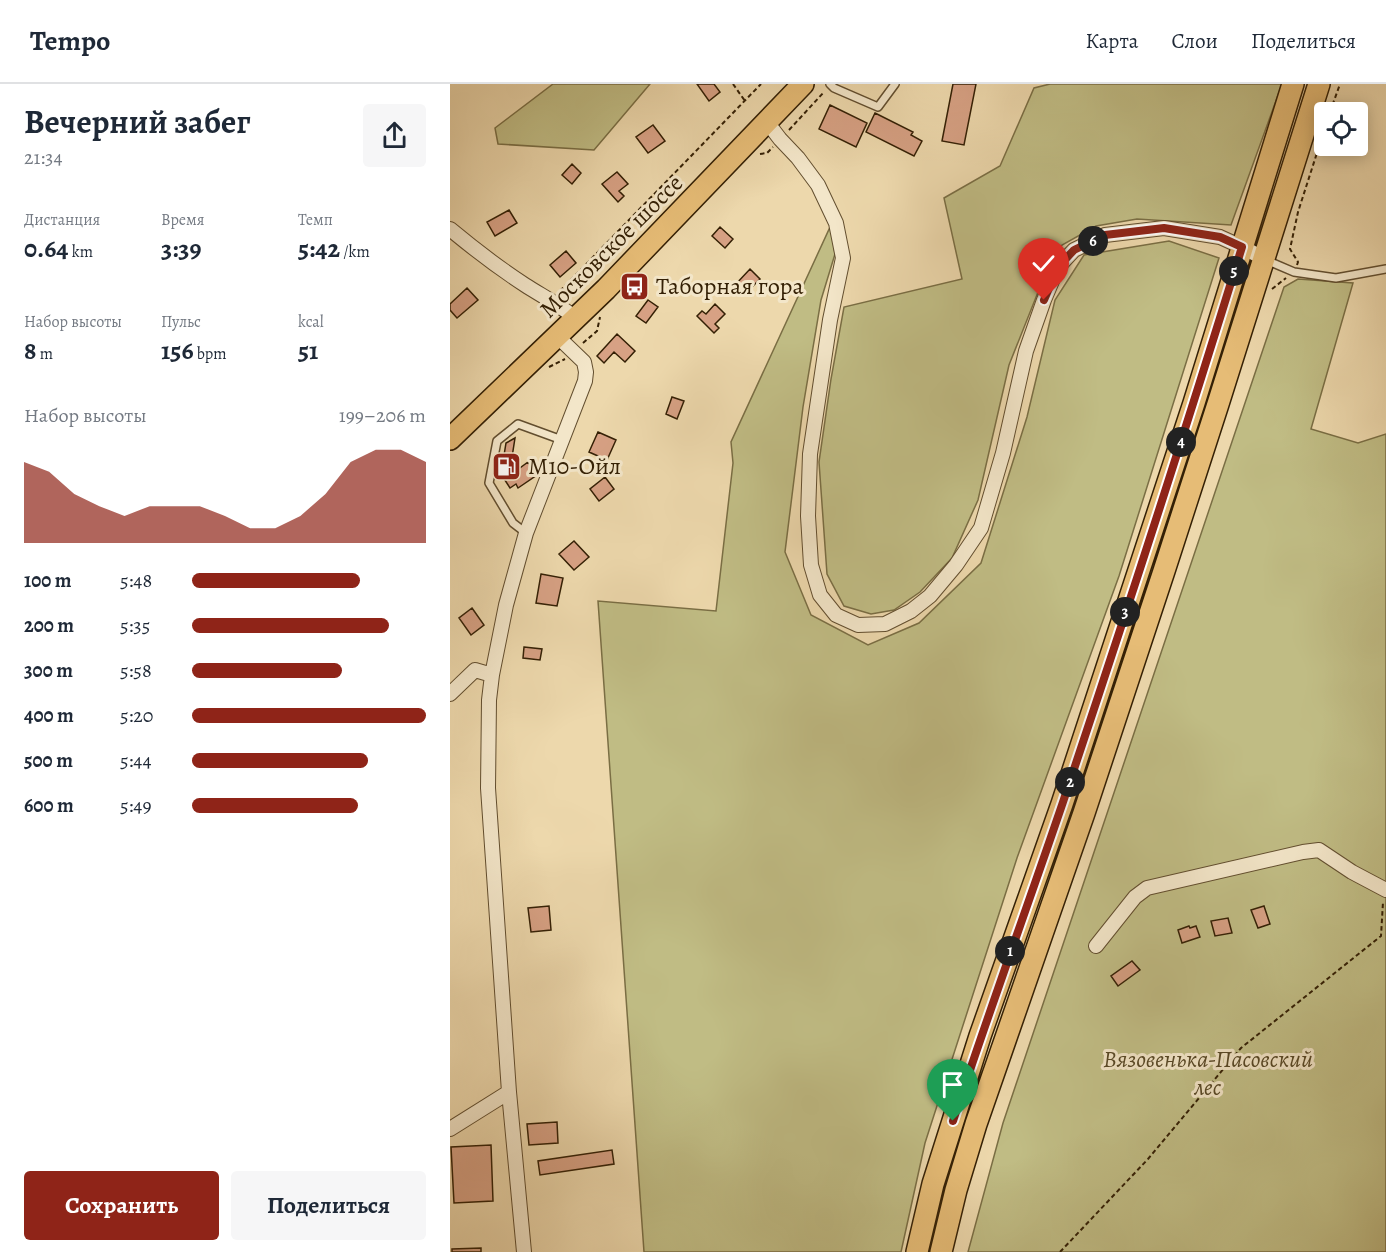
<!DOCTYPE html>
<html lang="ru">
<head>
<meta charset="utf-8">
<style>
	:root { --surface:#fff; --page:#f6f6f7; --text:#1f2937; --muted:#747a83; --line:#e0e1e3; --accent:#8f2418 }
	body { margin:0; font-family:Alegreya,serif; background:var(--page); color:var(--text); height:100vh; display:flex; flex-direction:column; font-size:22px; white-space:nowrap }
	* { box-sizing:border-box; margin:0 }
	p { font-size:20px; color:var(--muted) }
	.icon { flex:none; width:33px; height:33px; fill:none; stroke:currentColor; stroke-width:2; stroke-linecap:round; stroke-linejoin:round }
	.map { position:relative; flex:1; overflow:hidden }
	.side { display:flex; flex-direction:column; background:var(--surface); width:450px }
	.side>* { flex:none }
	.buttons { position:absolute; left:864px; top:18px; display:grid; gap:12px }
	.buttons a { display:grid; place-items:center; width:54px; height:54px; border-radius:6px; background:var(--surface); box-shadow:0 3px 15px #0003; font-size:30px }
	.pin { position:absolute; display:grid; place-items:center; width:51px; height:51px; color:#fff; margin:-62px -26px; border-radius:50% 50% 50% 0; rotate:-45deg; box-shadow:0 0 6px #0007 }
	.pin .icon { rotate:45deg }
	.km { position:absolute; width:30px; height:30px; margin:-15px; border-radius:50%; background:#222; color:#fff; font-size:16px; line-height:30px; text-align:center }
	.round { display:grid; place-items:center; flex:none; width:63px; height:63px; border-radius:6px; background:var(--page) }
	.overview { display:flex; align-items:center; justify-content:space-between; height:102px; padding:0 24px }
	h1 { font-size:33px; font-weight:700; line-height:45px }
	.stats { display:grid; grid-template-columns:repeat(3,1fr); gap:9px; height:102px; padding:6px 24px }
	.stats div { display:grid; align-content:center }
	.stats b { font-size:26px; font-weight:700 }
	.stats small { font-size:16px; font-weight:400 }
	.stats p { font-size:16px }
	.chart { height:168px; padding:12px 24px }
	.chart p { display:flex; justify-content:space-between }
	.chart svg { width:100%; height:108px; margin-top:6px; fill:var(--accent); opacity:.7 }
	.button { display:flex; gap:12px; margin-top:auto; padding:12px 24px }
	.button a { flex:1; height:69px; border-radius:6px; background:var(--accent); color:#fff; font-size:24px; font-weight:700; line-height:69px; text-align:center }
	.button a+a { background:var(--page); color:var(--text) }
	ul { padding:0 24px; list-style:none; font-size:20px }
	li { display:grid; grid-template-columns:96px 72px 1fr; align-items:center; height:45px }
	li i { height:15px; border-radius:8px; background:var(--accent) }
	header { display:flex; align-items:center; gap:36px; box-sizing:border-box; height:84px; padding:0 30px; background:var(--surface); border-bottom:2px solid var(--line) }
	header strong { font-size:28px }
	nav { display:flex; gap:33px; margin-inline-start:auto; font-size:21px }
	main { display:flex; flex:1; min-height:0 }
	.map>svg:first-child { display:block }
	.green { fill:#c0bc84; stroke:#7a6e44; stroke-width:1.5 }
	.building { fill:#d7a184; stroke:#342005; stroke-width:1.5 }
	.lines { fill:none; stroke-linecap:round; stroke-linejoin:round }
	.lane-casing { stroke:#624e2f; stroke-width:10 }
	.street-casing { stroke:#624e2f; stroke-width:16 }
	.primary-casing { stroke:#342005; stroke-width:24 }
	.path { stroke:#342005; stroke-width:2; stroke-dasharray:4.5 3; stroke-linecap:butt }
	.lane { stroke:#f3e6c9; stroke-width:7 }
	.street { stroke:#f3e6c9; stroke-width:14 }
	.primary { stroke:#e6bc76; stroke-width:21 }
	.route-casing { stroke:#fff; stroke-width:12 }
	.route { stroke:#8f2418; stroke-width:8 }
	.labels { text-anchor:middle; stroke-width:6; stroke-linejoin:round; paint-order:stroke }
	.street-label { font-size:24px; fill:#342005; stroke:#f3e6c9 }
	.poi-label { font-size:24px; fill:#342005; stroke:#f3e6c9; text-anchor:start }
	.park-label { font-size:24px; font-style:italic; fill:#574725; stroke:#f3e6c9 }
</style>
</head>
<body>
<header>
<strong>Tempo</strong>
<nav><a>Карта</a><a>Слои</a><a>Поделиться</a></nav>
</header>
<main>
<section class="side">
<div class="overview"><div><h1>Вечерний забег</h1><p>21:34</p></div><a class="round"><svg class="icon" aria-label="share" viewBox="0 0 24 24"><path d="M12 15V3M7 8l5-5 5 5M5 13v7h14v-7"/></svg></a></div>
<div class="stats">
<div><p>Дистанция</p><b>0.64<small> km</small></b></div>
<div><p>Время</p><b>3:39</b></div>
<div><p>Темп</p><b>5:42<small> /km</small></b></div>
</div>
<div class="stats">
<div><p>Набор высоты</p><b>8<small> m</small></b></div>
<div><p>Пульс</p><b>156<small> bpm</small></b></div>
<div><p>kcal</p><b>51</b></div>
</div>
<div class="chart"><p><span>Набор высоты</span>199–206 m</p>
<svg viewBox="0 0 160 44" preserveAspectRatio="none"><path d="M0 44V11L10 15L20 24L30 29L40 33L50 29L60 29L70 29L80 33L90 38L100 38L110 33L120 24L130 11L140 6L150 6L160 11V44z"/></svg>
</div>
<ul>
<li><b>100 m</b>5:48<i style="width:72%"></i></li>
<li><b>200 m</b>5:35<i style="width:84%"></i></li>
<li><b>300 m</b>5:58<i style="width:64%"></i></li>
<li><b>400 m</b>5:20<i style="width:100%"></i></li>
<li><b>500 m</b>5:44<i style="width:75%"></i></li>
<li><b>600 m</b>5:49<i style="width:71%"></i></li>
</ul>
<div class="button"><a>Сохранить</a><a>Поделиться</a></div>
</section>
<div class="map">
<svg width="936" height="1168" viewBox="0 0 936 1168">
	<rect width="100%" height="100%" fill="#edd8ac"/>
	<filter id="stains"><feTurbulence type="fractalNoise" baseFrequency=".00333" numOctaves="4"/><feColorMatrix values="0 0 0 0 .2 0 0 0 0 .09 0 0 0 0 .02 0 0 0 .5 -.17"/></filter>
	<radialGradient id="worn" r=".72"><stop offset=".6" stop-color="#630" stop-opacity="0"/><stop offset="1" stop-color="#630" stop-opacity=".3"/></radialGradient>
	<!-- green -->
	<path class="green" d="M103 0H200L144 66 48 60 45 44Z
		M600 0H832L781 141 687 135 646 142 612 161 598 183 559 281 528 416 502 474 470 508 444 526 421 530 394 522 377 490 369 378 381 295 394 223 512 195 494 114 550 82 584 4Z
		M381 141 385 170 371 216 353 323 335 468 361 531 418 561 469 539 531 479 577 333 605 216 634 171 719 157 769 174 669 492 567 774 475 1059 451 1168H194L148 517 266 527 283 379 281 358Z
		M848 195 903 199 861 345 908 359 936 350V1168H518L553 1039 834 203Z"/>
	<!-- building -->
	<path class="building" d="M247 0H264L270 8 259 17Z
		M503 0H526L514 61 492 57Z
		M380 21 417 39 406 63 369 45Z
		M425 29 463 48 461 51 472 57 464 72 416 48Z
		M203 41 215 57 198 69 186 53Z
		M122 80 131 89 122 100 112 91Z
		M167 88 178 100 169 107 174 112 168 118 152 100Z
		M59 126 67 139 45 152 37 138Z
		M270 143 283 155 275 164 262 152Z
		M116 167 126 179 110 193 100 181Z
		M300 185 310 195 294 211 285 201Z
		M17 204 28 216 7 234 0 226V220Z
		M198 216 208 223 196 239 186 232Z
		M265 220 275 230 265 240 269 244 264 249 247 232 252 227 256 230Z
		M167 250 185 267 175 278 164 268 154 279 147 272Z
		M222 313 234 317 227 335 216 330Z
		M148 348 166 356 157 376 139 368Z
		M65 354 60 386 63 389 78 378 87 391 68 404 66 400 60 404 51 390 56 359Z
		M155 393 164 405 149 417 140 405Z
		M124 457 139 473 124 486 109 470Z
		M91 490 113 494 107 522 86 519Z
		M22 524 34 541 21 551 9 534Z
		M74 563 92 565 90 576 73 574Z
		M99 822 101 846 81 848 78 824Z
		M814 822 820 840 808 844 801 826Z
		M778 834 782 849 765 852 761 837Z
		M739 842 740 844 746 842 750 853 732 859 728 846Z
		M682 877 690 886 668 902 661 892Z
		M107 1038 108 1059 79 1061 77 1040Z
		M41 1061 43 1117 4 1119 1 1063Z
		M162 1066 164 1080 90 1091 88 1077Z
		M31 1164V1168H2V1165Z"/>
	<g class="lines">
		<defs>
			<path id="lane" d="M380 0 384 4 428 23 445 0
				M816 176 844 188 886 194 936 185
				M76 449 63 439 39 399 47 357 68 340 112 356"/>
			<path id="street" d="M317 38 330 55 348 74 368 101 386 139 393 174 380 236 360 370 358 432 361 481 370 511 386 531 408 541 435 540 461 527 480 512 506 481 531 444 553 369 576 267 594 216 608 183 624 166 655 151 714 144 770 153 792 163 813 174
				M0 145C24 165 49 184 75 201 92 212 110 221 125 234
				M0 610 25 586 42 591
				M646 862 685 813 697 804 853 768 869 766 902 788 936 806
				M0 1045 59 1008
				M74 1168 59 1008 38 704 39 616 42 591 56 521 76 449 135 297 136 288 134 278 107 252"/>
			<path id="primary" d="M0 355 156 205 353 0
				M467 1168 483 1100 503 1037 530 952 612 720 744 319 843 0
				M491 1168 506 1106 526 1040 634 729 714 487 768 320 869 0"/>
		</defs>
		<!-- lane casing -->
		<use href="#lane" class="lane-casing"/>
		<!-- street casing -->
		<use href="#street" class="street-casing"/>
		<!-- primary casing -->
		<use href="#primary" class="primary-casing"/>
		<!-- path -->
		<path class="path" d="M283 0 295 17
			M880 28 890 0
			M339 46 374 8
			M310 70 317 69 323 63
			M847 181 848 178 840 165 848 128 874 47
			M822 205 836 194
			M110 207 311 0
			M133 259 147 247 150 233
			M99 283 115 275
			M610 1168 698 1075 791 964 931 852 933 818"/>
		<!-- lane -->
		<use href="#lane" class="lane"/>
		<!-- street -->
		<use href="#street" class="street"/>
		<!-- primary -->
		<use href="#primary" class="primary"/>
	</g>
	<g class="lines">
		<defs>
			<path id="route" d="M503 1037C538 930 577 824 613 718 675 533 735 348 792 163L770 153 714 144 655 151 624 166 608 183 594 216"/>
		</defs>
		<!-- route casing -->
		<use href="#route" class="route-casing"/>
		<!-- route -->
		<use href="#route" class="route"/>
	</g>
	<!-- icons -->
	<defs>
		<symbol id="bus-square" viewBox="-11 -11 22 22"><rect x="-9" y="-9" width="18" height="18" rx="4" fill="#8f2418" stroke="#f3e6c9"/><path d="M-5-6H5V4H4V6H2V4H-2V6H-4V4H-5ZM-3.5-4V0h7V-4ZM-3.5 1.2v1.5H-2V1.2ZM2 1.2v1.5H3.5V1.2Z" fill="#fff"/></symbol>
		<symbol id="fuel-square" viewBox="-11 -11 22 22"><rect x="-9" y="-9" width="18" height="18" rx="4" fill="#8f2418" stroke="#f3e6c9"/><path d="M-5.5-6h7V0h2V4h1.3V-2.5L3-4.5l.8-.8L6-3V5H2.5V1h-1V6h-7ZM-4.2-4.7v3.2H.2V-4.7Z" fill="#fff"/></symbol>
	</defs>
	<g fill-rule="evenodd">
		<use href="#bus-square" x="168" y="186" width="33" height="33"/>
		<use href="#fuel-square" x="40" y="366" width="33" height="33"/>
	</g>
	<g class="labels">
		<!-- street labels -->
		<g class="street-label">
			<text transform="translate(161 162) rotate(-45)" y="8">Московское шоссе</text>
		</g>
		<!-- poi labels -->
		<g class="poi-label">
			<text x="206" y="210">Таборная гора</text>
			<text x="78" y="390">М10-Ойл</text>
		</g>
		<!-- park labels -->
		<g class="park-label">
			<text x="758" y="983">Вязовенька-Пасовский<tspan x="758" dy="28">лес</tspan></text>
		</g>
	</g>
	<rect width="100%" height="100%" filter="url(#stains)"/>
	<rect width="100%" height="100%" fill="url(#worn)"/>
</svg>
<div class="buttons">
<a><svg class="icon" aria-label="locate" viewBox="0 0 24 24"><circle cx="12" cy="12" r="6"/><path d="M12 2v4M12 18v4M2 12h4M18 12h4"/></svg></a>
</div>
<div class="pin" style="left:503px;top:1037px;background:#1e9e55"><svg class="icon" aria-label="arrive" viewBox="0 0 24 24"><path d="M6 21V4h12l-3 4 3 4H6"/></svg></div>
<div class="pin" style="left:594px;top:216px;background:#d93025"><svg class="icon" aria-label="check" viewBox="0 0 24 24"><path d="M5 12l5 5 9-10"/></svg></div>
<b class="km" style="left:560px;top:867px">1</b>
<b class="km" style="left:620px;top:698px">2</b>
<b class="km" style="left:675px;top:528px">3</b>
<b class="km" style="left:731px;top:358px">4</b>
<b class="km" style="left:784px;top:187px">5</b>
<b class="km" style="left:643px;top:157px">6</b>
</div>
</main>
</body>
</html>
